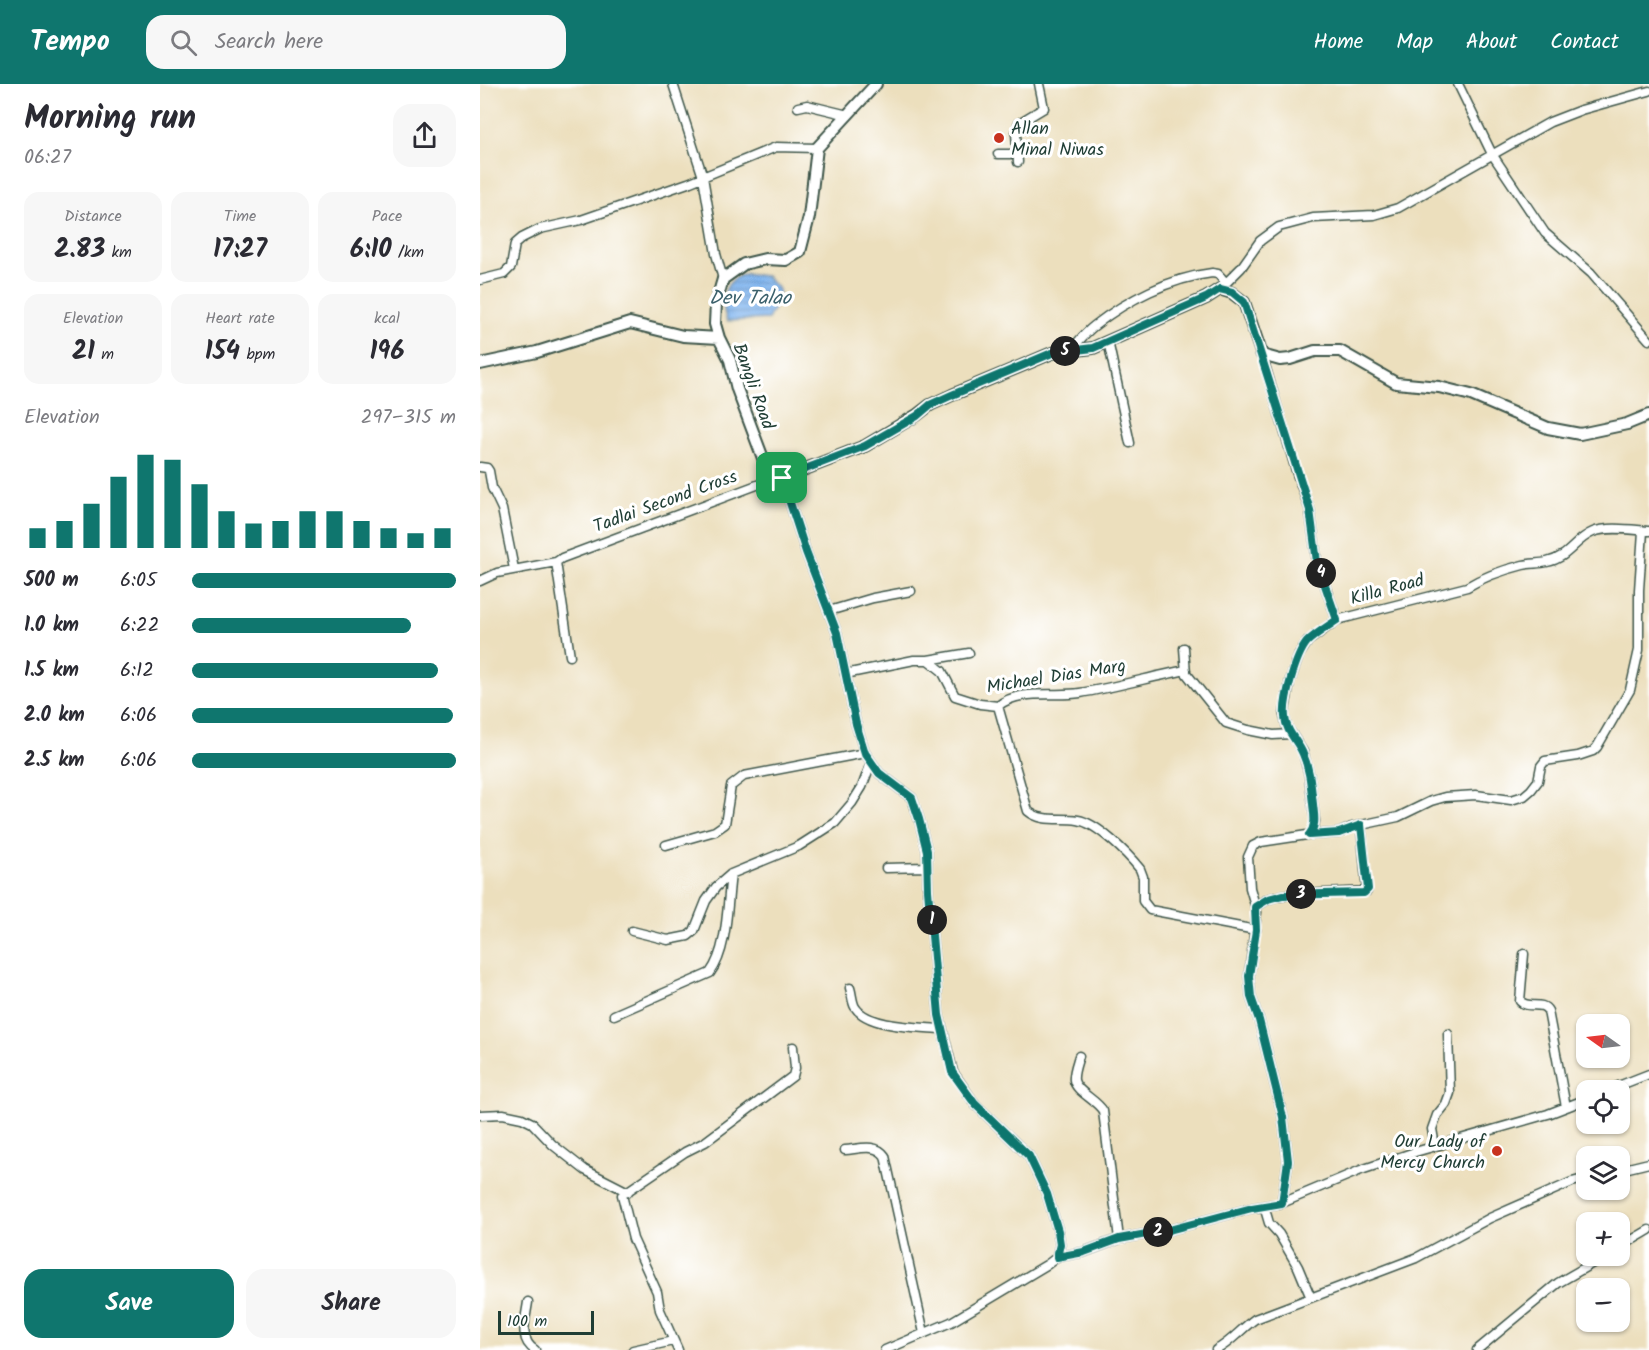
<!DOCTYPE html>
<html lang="en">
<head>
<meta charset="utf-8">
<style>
	:root { --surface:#fff; --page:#f7f7f7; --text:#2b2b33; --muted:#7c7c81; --accent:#0f766e }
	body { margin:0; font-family:Kalam,sans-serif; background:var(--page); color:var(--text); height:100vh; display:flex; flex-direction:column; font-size:22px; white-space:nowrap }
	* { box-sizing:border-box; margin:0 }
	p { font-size:20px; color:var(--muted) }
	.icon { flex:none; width:33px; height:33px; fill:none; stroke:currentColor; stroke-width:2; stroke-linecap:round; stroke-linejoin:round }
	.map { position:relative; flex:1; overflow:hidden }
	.panel { display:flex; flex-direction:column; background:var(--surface); width:480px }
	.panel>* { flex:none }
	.needle { width:39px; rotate:284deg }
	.fabs { position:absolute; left:1096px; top:930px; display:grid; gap:12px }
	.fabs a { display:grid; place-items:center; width:54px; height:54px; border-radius:12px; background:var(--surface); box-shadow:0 2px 4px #0004; font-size:30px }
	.scale { position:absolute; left:18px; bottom:15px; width:96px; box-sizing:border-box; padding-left:6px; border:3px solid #1f3d34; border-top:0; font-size:16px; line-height:21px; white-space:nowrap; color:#1f3d34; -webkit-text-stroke:4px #fff; paint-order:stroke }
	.pin { position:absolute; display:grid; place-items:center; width:51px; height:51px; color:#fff; margin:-26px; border-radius:12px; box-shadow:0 3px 9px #0006 }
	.km { position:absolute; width:30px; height:30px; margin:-15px; border-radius:50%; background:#222; color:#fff; font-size:16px; line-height:30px; text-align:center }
	.round { display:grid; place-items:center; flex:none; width:63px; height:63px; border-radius:18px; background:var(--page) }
	.summary { display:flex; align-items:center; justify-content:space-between; height:102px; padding:0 24px }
	h1 { font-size:33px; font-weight:700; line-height:45px }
	.stats { display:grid; grid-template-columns:repeat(3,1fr); gap:9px; height:102px; padding:6px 24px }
	.stats div { display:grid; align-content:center; border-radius:15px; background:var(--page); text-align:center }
	.stats b { font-size:26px; font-weight:700 }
	.stats small { font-size:16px; font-weight:400 }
	.stats p { font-size:16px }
	.chart { height:168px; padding:12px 24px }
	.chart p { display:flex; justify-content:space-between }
	.chart svg { width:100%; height:108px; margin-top:6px; stroke:var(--accent); stroke-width:6 }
	.cta { display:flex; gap:12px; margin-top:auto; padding:12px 24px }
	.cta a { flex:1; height:69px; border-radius:18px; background:var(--accent); color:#fff; font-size:24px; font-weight:700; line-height:69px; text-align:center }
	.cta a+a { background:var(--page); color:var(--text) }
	ul { padding:0 24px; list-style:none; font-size:20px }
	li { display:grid; grid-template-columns:96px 72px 1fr; align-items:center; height:45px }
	li i { height:15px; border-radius:8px; background:var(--accent) }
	header { display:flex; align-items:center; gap:36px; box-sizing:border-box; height:84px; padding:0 30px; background:var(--accent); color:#fff }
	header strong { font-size:28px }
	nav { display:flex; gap:33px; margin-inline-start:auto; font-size:21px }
	.search { width:420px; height:54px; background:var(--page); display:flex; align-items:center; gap:15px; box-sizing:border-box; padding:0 21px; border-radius:18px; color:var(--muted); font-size:22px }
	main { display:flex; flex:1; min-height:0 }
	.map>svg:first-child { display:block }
	.water { fill:url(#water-rules); stroke:#507992; stroke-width:1.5 }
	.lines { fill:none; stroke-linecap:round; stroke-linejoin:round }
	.minor-casing { stroke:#3e5549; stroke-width:11 }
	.major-casing { stroke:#3e5549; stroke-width:14 }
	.minor { stroke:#fff; stroke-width:8 }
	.major { stroke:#fff; stroke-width:10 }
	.route-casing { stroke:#fff; stroke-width:12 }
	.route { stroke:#0f766e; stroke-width:8 }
	.poi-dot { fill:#c8321e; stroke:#fff; stroke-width:2 }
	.labels { text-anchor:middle; stroke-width:6; stroke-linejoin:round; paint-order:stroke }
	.poi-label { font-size:18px; fill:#1f3d34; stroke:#fff; text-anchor:start }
	.street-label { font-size:18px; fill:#1f3d34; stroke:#fff }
	.water-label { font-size:20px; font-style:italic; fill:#3c616c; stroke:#fff }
</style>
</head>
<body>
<header>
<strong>Tempo</strong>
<div class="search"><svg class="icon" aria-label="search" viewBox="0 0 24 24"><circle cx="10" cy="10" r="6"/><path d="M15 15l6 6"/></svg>Search here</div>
<nav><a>Home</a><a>Map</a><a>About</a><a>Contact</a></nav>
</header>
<main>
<section class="panel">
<div class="summary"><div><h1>Morning run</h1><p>06:27</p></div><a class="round"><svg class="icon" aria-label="share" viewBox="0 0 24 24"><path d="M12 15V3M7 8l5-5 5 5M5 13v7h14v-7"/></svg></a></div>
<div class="stats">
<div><p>Distance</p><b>2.83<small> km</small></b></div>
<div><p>Time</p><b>17:27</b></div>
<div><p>Pace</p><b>6:10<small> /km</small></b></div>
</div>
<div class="stats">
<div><p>Elevation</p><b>21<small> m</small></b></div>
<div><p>Heart rate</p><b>154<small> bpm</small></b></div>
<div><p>kcal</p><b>196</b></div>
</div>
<div class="chart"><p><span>Elevation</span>297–315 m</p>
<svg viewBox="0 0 160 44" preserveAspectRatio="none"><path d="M5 44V36M15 44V33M25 44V26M35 44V15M45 44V6M55 44V8M65 44V18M75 44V29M85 44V34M95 44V33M105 44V29M115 44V29M125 44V33M135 44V36M145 44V38M155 44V36"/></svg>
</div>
<ul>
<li><b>500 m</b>6:05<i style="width:100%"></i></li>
<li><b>1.0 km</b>6:22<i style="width:83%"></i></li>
<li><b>1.5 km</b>6:12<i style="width:93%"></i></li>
<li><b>2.0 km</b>6:06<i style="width:99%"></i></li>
<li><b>2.5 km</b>6:06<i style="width:100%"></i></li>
</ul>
<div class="cta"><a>Save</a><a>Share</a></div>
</section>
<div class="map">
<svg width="1169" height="1266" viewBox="0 0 1169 1266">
	<defs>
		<pattern id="water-rules" width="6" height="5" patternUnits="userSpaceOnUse" patternTransform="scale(1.5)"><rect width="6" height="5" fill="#81b5ef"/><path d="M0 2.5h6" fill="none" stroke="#6994c2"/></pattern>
	</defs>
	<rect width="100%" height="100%" fill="#fff"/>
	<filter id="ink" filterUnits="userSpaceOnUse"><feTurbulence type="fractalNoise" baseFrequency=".0167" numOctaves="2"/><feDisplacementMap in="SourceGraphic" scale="12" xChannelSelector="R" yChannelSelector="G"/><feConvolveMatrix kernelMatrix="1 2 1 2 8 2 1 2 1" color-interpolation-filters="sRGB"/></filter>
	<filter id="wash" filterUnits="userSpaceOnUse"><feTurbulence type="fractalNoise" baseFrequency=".008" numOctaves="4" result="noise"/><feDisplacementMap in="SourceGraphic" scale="24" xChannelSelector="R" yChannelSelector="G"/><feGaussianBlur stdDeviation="1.35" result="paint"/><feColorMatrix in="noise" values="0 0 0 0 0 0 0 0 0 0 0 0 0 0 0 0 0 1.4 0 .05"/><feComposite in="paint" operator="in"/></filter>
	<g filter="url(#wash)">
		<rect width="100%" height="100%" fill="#ecdfbd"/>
		<!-- water -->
		<path class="water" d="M265 190 286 192 299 206 296 220 288 235 247 237C240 218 242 196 265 190Z"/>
	</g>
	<g filter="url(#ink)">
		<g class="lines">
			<defs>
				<path id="minor" d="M193 0 223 93 236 170 243 195
					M978 0 1012 70 1065 149 1111 189 1169 256
					M318 23 327 21 368 31
					M518 70H538
					M538 78 536 49 539 39 564 24 559 0
					M0 196 24 190 31 183 35 160 42 154 60 145 101 136 208 99 296 63 337 64
					M740 205 761 184 780 157 799 143 833 134 894 131 918 124 1070 38 1101 26 1169 7
					M628 257 650 359
					M591 266C598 258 605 249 614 242 647 216 690 194 732 189L738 190 746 199
					M782 271 817 390 830 426 837 478 857 536
					M0 383 7 384 9 387 12 404 22 425 34 485
					M302 394 326 468 357 549 376 640 385 669 399 689 432 714 439 735 447 767 448 806 459 931 473 988 495 1020 549 1072 567 1110 578 1147 580 1160 577 1173 568 1180 471 1238 405 1266
					M76 478 90 572
					M0 497 17 489 76 478 82 474 293 395
					M349 527 393 514 431 507
					M704 564 706 589 746 639 768 646 793 651 811 650
					M448 576 489 569
					M365 590 434 576H448L462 587 475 612 500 620 518 622C539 604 575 613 600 609 636 603 671 593 706 586
					M518 622 548 727C562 739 581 733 598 736 617 739 648 770 660 785L663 793V817L670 826 776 846
					M829 751 833 747 835 737 829 690 823 668 807 643 804 631 810 597 819 571 828 557 857 536 987 503C1005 492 1023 486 1043 481 1051 479 1059 480 1067 478 1090 473 1094 456 1113 448 1127 442 1154 446 1169 447
					M186 761 235 747 245 740 251 702 264 692 385 669
					M406 784 447 783
					M775 823 788 815 803 811 887 807 881 741
					M152 847 188 856 208 852 214 847 226 817 236 803 251 790 319 762 355 739 372 719 382 703 391 679
					M1044 870 1040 917C1048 926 1062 916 1068 927L1086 1023
					M370 904C372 910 372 918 375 923 388 944 440 943 462 945
					M134 931 230 889C248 865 247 820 251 790
					M599 972C597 979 593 989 594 996 595 1007 617 1016 623 1027L639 1155
					M1128 1006 1169 990
					M0 1031 23 1030 42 1034 52 1039 73 1061 105 1086 148 1108
					M955 1062 952 1045 957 1031 966 1020 970 1009 968 950
					M365 1066C379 1065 396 1059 405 1072L444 1249
					M1140 1086 1169 1079
					M802 1119 808 1077 803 1033 779 936 771 913 769 892 777 828 770 804 768 773 773 762 781 758 827 751 859 749 872 743 918 733 951 717 965 713 996 711 1031 716 1044 712 1051 706 1058 697 1061 682 1065 677 1098 672 1113 667 1117 663 1150 606 1159 566V506L1163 447
					M784 1122 789 1139 799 1150 818 1183 831 1214
					M1140 1163 1169 1146
					M577 1173 604 1168 639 1155 689 1146 772 1124 802 1119 881 1086 935 1068 1068 1030 1107 1015
					M48 1218C46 1234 38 1256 55 1266
					M153 1266 193 1257
					M198 1266 180 1226 177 1208 153 1155 142 1111 205 1068 225 1058 313 992 315 984 313 963
					M736 1266C750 1259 761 1245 775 1235L936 1174 1010 1134 1092 1098 1107 1094
					M997 1266 1078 1199 1125 1172"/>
				<path id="major" d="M396 0 337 64 329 133 320 168 306 176 285 175 264 180 243 195 236 219 235 240 239 254 250 276 257 305 287 385 293 395 302 394 385 362 437 331 450 321 472 311 572 269 613 264 726 214 740 205 752 209 764 218 782 271 800 276 810 275 835 267H860L916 299 959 303 991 311 1068 344 1100 350 1147 340 1169 331
					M0 280 57 268 150 239 203 252 239 254"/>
			</defs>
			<!-- minor casing -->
			<use href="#minor" class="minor-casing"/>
			<!-- major casing -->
			<use href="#major" class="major-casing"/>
			<!-- minor -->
			<use href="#minor" class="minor"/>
			<!-- major -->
			<use href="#major" class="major"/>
		</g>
	</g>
	<g class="lines" filter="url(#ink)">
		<defs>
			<path id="route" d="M740 205 752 208 764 218 830 426 837 478 857 536C847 543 835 550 827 558 816 571 803 616 805 633 806 648 818 657 823 670 830 686 831 703 833 720 834 731 837 741 829 751L859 749 881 741 888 805 884 809 803 811 788 815 775 823 776 846 769 892 771 913 779 936 803 1033 808 1077 802 1119 772 1124 689 1146 639 1155 604 1168 577 1173 580 1160 578 1147 567 1110 549 1072 495 1020 472 988 459 931 448 806 447 767 439 735 432 714 399 689 385 669 376 640 357 549 326 468 302 394 385 362 437 332 450 321 472 311 572 269 613 264 726 214Z"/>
		</defs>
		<!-- route casing -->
		<use href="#route" class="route-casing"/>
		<!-- route -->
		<use href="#route" class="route"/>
	</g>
	<!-- markers -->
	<g class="poi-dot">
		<circle cx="519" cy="54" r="6"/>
		<circle cx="1017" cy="1067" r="6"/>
	</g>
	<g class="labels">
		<!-- poi labels -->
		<g class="poi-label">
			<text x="531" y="50">Allan<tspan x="531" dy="21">Minal Niwas</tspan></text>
			<text x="1005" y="1063" text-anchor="end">Our Lady of<tspan x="1005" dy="21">Mercy Church</tspan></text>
		</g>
		<!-- street labels -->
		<g class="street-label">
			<text transform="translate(274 302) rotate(70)" y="6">Bangli Road</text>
			<text transform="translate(185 417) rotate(-20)" y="6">Tadlai Second Cross</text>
			<text transform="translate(907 505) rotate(-15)" y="6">Killa Road</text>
			<text transform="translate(576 592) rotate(-9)" y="6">Michael Dias Marg</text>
		</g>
		<!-- water labels -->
		<g class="water-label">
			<text x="270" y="220">Dev Talao</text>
		</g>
	</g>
</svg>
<div class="fabs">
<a><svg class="needle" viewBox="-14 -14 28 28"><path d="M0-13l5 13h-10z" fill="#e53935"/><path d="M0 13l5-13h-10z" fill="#7c7c81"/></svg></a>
<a><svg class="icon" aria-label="locate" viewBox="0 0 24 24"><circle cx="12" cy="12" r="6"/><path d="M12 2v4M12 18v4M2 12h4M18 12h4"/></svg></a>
<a><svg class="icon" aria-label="layers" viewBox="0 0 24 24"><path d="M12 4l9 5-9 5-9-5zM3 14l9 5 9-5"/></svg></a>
<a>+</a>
<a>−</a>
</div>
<div class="scale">100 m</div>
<div class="pin" style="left:302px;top:394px;background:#1e9e55"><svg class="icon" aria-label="arrive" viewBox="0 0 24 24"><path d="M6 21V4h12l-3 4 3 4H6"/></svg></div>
<b class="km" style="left:452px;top:836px">1</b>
<b class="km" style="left:678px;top:1148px">2</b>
<b class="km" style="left:821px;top:810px">3</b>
<b class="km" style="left:841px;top:489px">4</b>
<b class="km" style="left:585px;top:267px">5</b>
</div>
</main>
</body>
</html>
